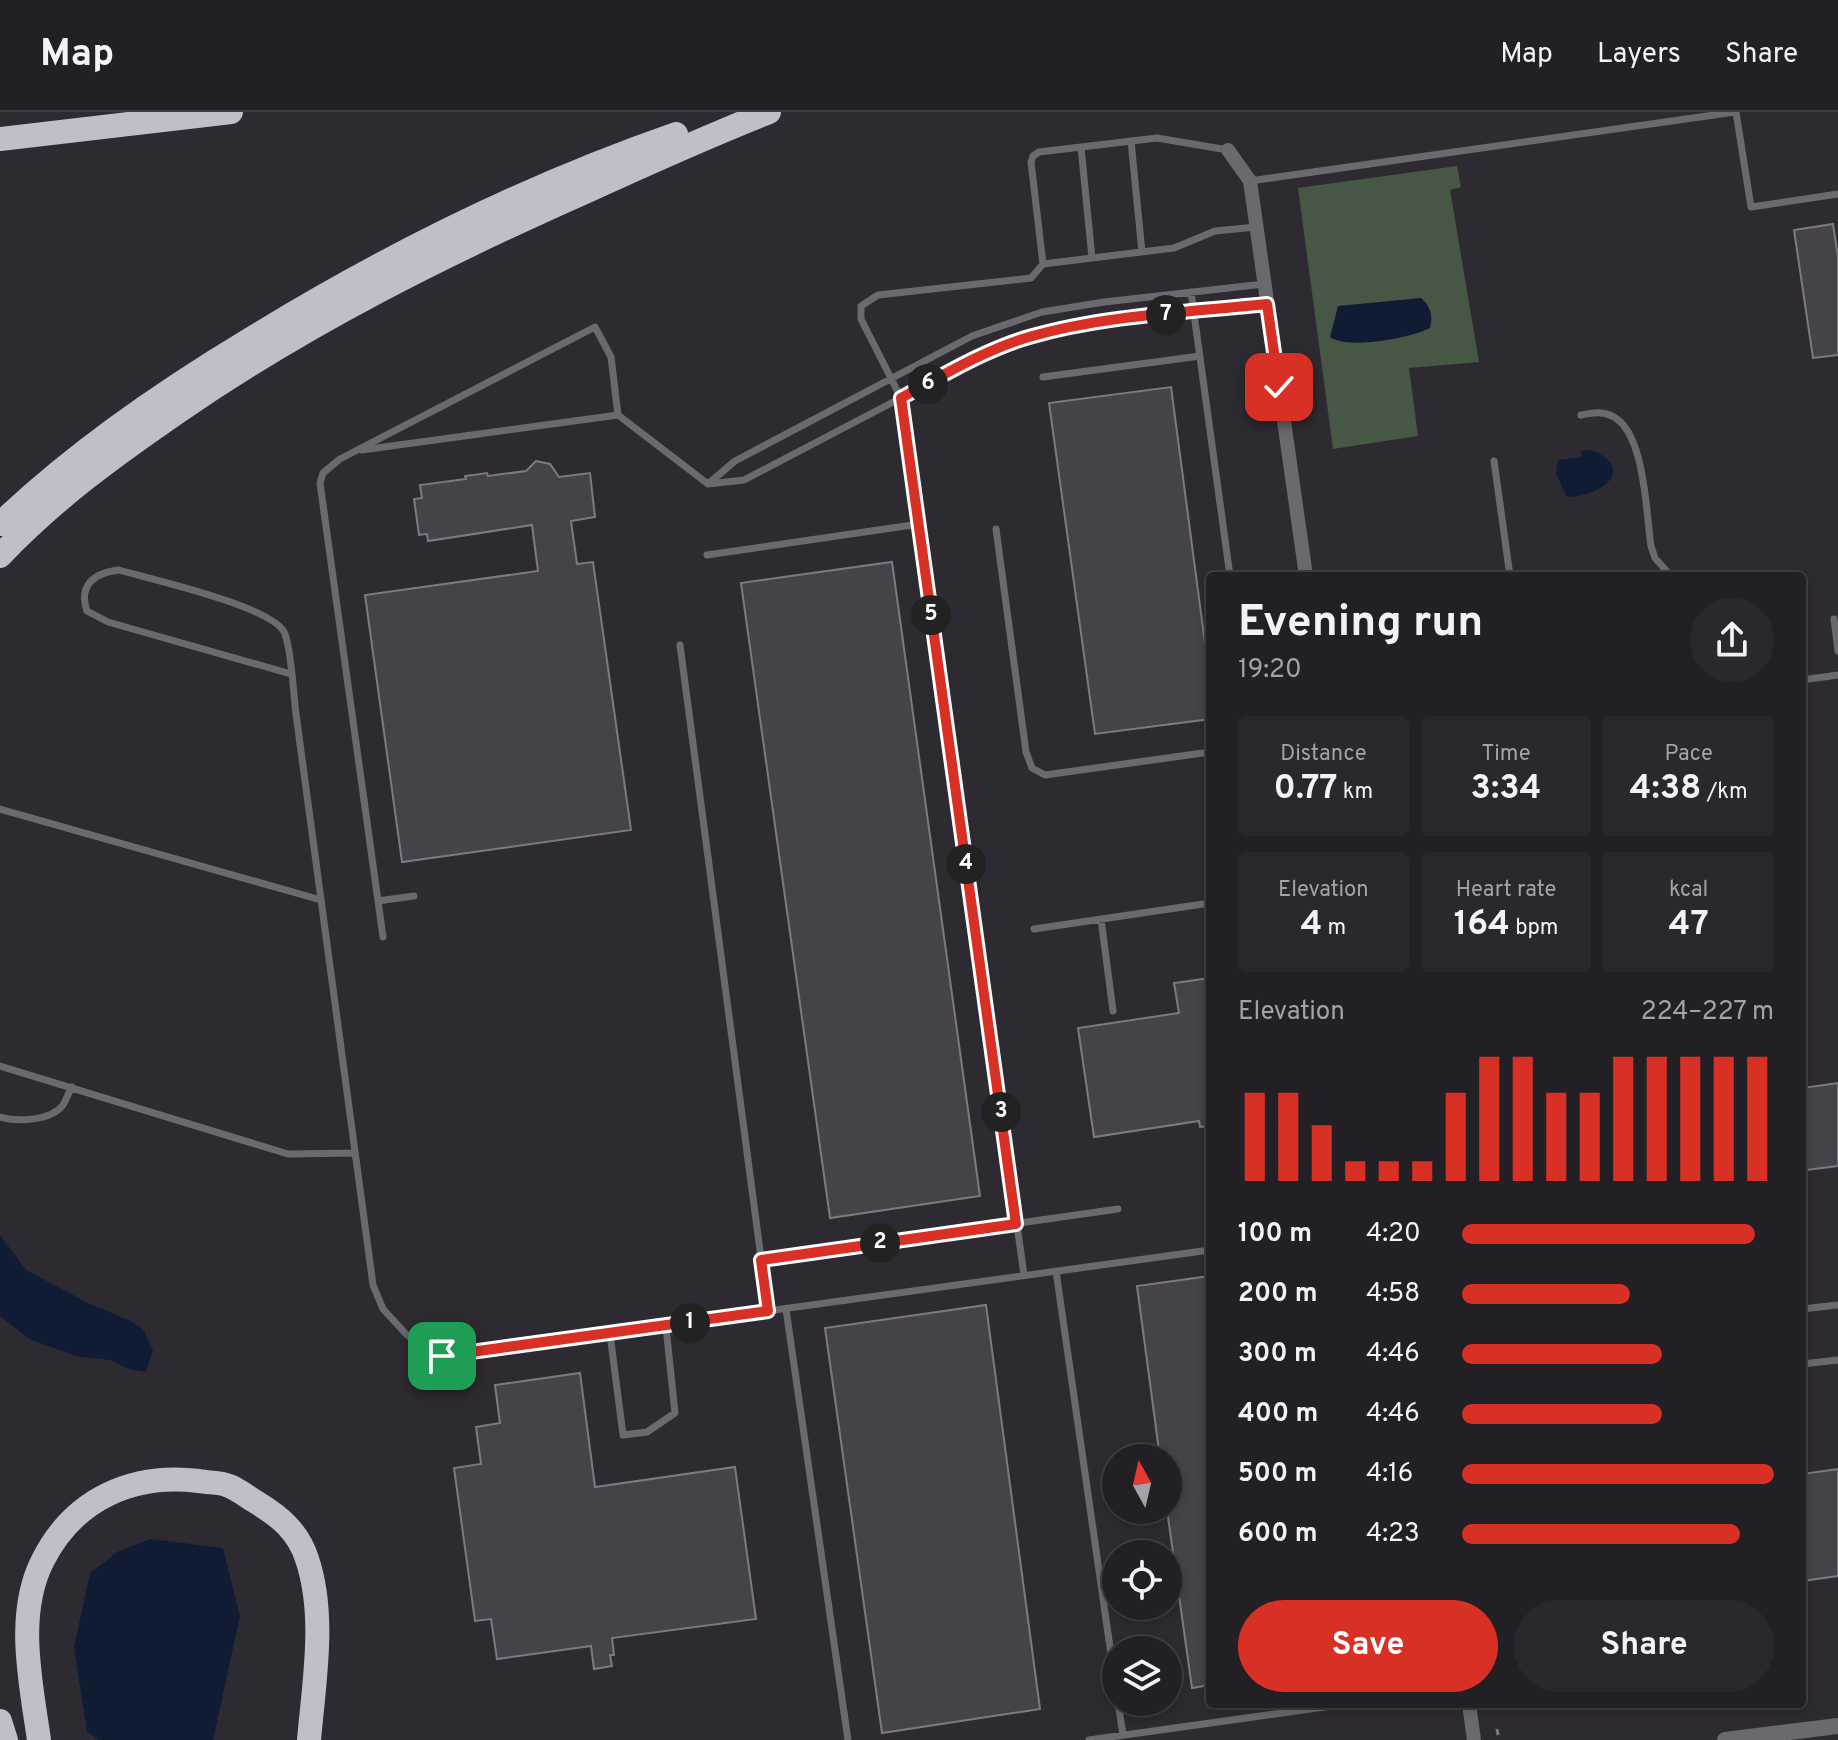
<!DOCTYPE html>
<html lang="en">
<head>
<meta charset="utf-8">
<style>
	:root { --surface:#222025; --page:#2a282d; --text:#f1f3f6; --muted:#a2a3a7; --line:#3f3e42; --accent:#d93025 }
	body { margin:0; font-family:Overpass,sans-serif; background:var(--page); color:var(--text); height:100vh; display:flex; flex-direction:column; font-size:30px; white-space:nowrap }
	* { box-sizing:border-box; margin:0 }
	p { font-size:26px; color:var(--muted) }
	.icon { flex:none; width:44px; height:44px; fill:none; stroke:currentColor; stroke-width:2; stroke-linecap:round; stroke-linejoin:round }
	.map { position:relative; flex:1; overflow:hidden }
	.details { position:absolute; left:1206px; top:460px; width:600px; height:1136px; display:flex; flex-direction:column; background:var(--surface); border-radius:8px; box-shadow:0 4px 12px #0003,0 0 0 2px var(--line) }
	.details>* { flex:none }
	.needle { width:52px; rotate:352deg }
	.controls { position:absolute; left:1102px; top:1332px; display:grid; gap:16px }
	.controls a { display:grid; place-items:center; width:80px; height:80px; border-radius:50%; background:var(--surface); box-shadow:0 4px 12px #0003,0 0 0 2px var(--line); font-size:40px }
	.pin { position:absolute; display:grid; place-items:center; width:68px; height:68px; color:#fff; margin:-34px; border-radius:16px; box-shadow:0 4px 12px #0006 }
	.km { position:absolute; width:40px; height:40px; margin:-20px; border-radius:50%; background:#222; color:#fff; font-size:22px; line-height:40px; text-align:center }
	.round { display:grid; place-items:center; flex:none; width:84px; height:84px; border-radius:42px; background:var(--page) }
	.headline { display:flex; align-items:center; justify-content:space-between; height:136px; padding:0 32px }
	h1 { font-size:44px; font-weight:700; line-height:60px }
	.figures { display:grid; grid-template-columns:repeat(3,1fr); gap:12px; height:136px; padding:8px 32px }
	.figures div { display:grid; align-content:center; border-radius:8px; background:var(--page); text-align:center }
	.figures b { font-size:34px; font-weight:700 }
	.figures small { font-size:22px; font-weight:400 }
	.figures p { font-size:22px }
	.chart { height:224px; padding:16px 32px }
	.chart p { display:flex; justify-content:space-between }
	.chart svg { width:100%; height:144px; margin-top:8px; stroke:var(--accent); stroke-width:6 }
	.cta { display:flex; gap:16px; margin-top:auto; padding:16px 32px }
	.cta a { flex:1; height:92px; border-radius:48px; background:var(--accent); color:#fff; font-size:32px; font-weight:700; line-height:92px; text-align:center }
	.cta a+a { background:var(--page); color:var(--text) }
	ul { padding:0 32px; list-style:none; font-size:26px }
	li { display:grid; grid-template-columns:128px 96px 1fr; align-items:center; height:60px }
	li i { height:20px; border-radius:10px; background:var(--accent) }
	header { display:flex; align-items:center; gap:48px; box-sizing:border-box; height:112px; padding:0 40px; background:var(--surface); border-bottom:2px solid var(--line) }
	header strong { font-size:38px }
	nav { display:flex; gap:44px; margin-inline-start:auto; font-size:28px }
	.map>svg:first-child { display:block }
	.green { fill:#465845 }
	.water { fill:#101c33 }
	.building { fill:#46424a; stroke:#7d7982; stroke-width:2 }
	.lines { fill:none; stroke-linecap:round; stroke-linejoin:round }
	.path { stroke:#7e7b81; stroke-width:3; stroke-dasharray:6 6; stroke-linecap:butt }
	.service { stroke:#6a696d; stroke-width:7 }
	.minor { stroke:#6a696d; stroke-width:14 }
	.tertiary { stroke:#6a696d; stroke-width:16 }
	.motorway { stroke:#c1bec9; stroke-width:24 }
	.route-casing { stroke:#fff; stroke-width:16 }
	.route { stroke:#d93025; stroke-width:10 }
</style>
</head>
<body>
<header>
<strong>Map</strong>
<nav><a>Map</a><a>Layers</a><a>Share</a></nav>
</header>
<div class="map">
<svg width="1838" height="1628" viewBox="0 0 1838 1628">
	<rect width="100%" height="100%" fill="#2e2a31"/>
	<!-- green -->
	<path class="green" d="M1457 54 1461 75 1450 78 1479 250 1409 256 1418 324 1333 337 1298 76Z"/>
	<!-- water -->
	<path class="water" d="M1421 186C1431 195 1433 203 1430 216 1411 226 1347 238 1330 225L1338 194Z
		M1590 338C1639 356 1601 385 1567 385L1556 362 1558 348 1581 345V339Z
		M0 1123 26 1158 88 1191 133 1210 143 1217 153 1238 146 1260 129 1257 110 1248 80 1245 31 1228 0 1204Z
		M150 1427 223 1436 240 1504 213 1628H99L87 1620 74 1535 90 1461 119 1439Z"/>
	<!-- building -->
	<path class="building" d="M1833 112 1838 145V243L1813 246 1794 118Z
		M1171 275 1210 569V607L1095 622 1049 291Z
		M536 349 550 352 559 365 590 361 595 405 571 409 577 452 593 450 631 718 402 750 365 483 538 459 532 413 428 429 427 422 419 423 414 387 422 386 420 373 466 367 465 364 487 361 488 364 526 359Z
		M892 450 980 1084 830 1106 741 471Z
		M1210 866V1014L1200 1015 1199 1009 1094 1025 1078 916 1179 901 1174 871Z
		M1838 971V1054L1807 1058V1061L1802 1062V976Z
		M1210 1164V1573L1192 1576 1167 1398 1168 1346H1160L1137 1174Z
		M986 1193 1040 1597 882 1621 825 1216Z
		M580 1261 595 1375 735 1355 756 1507 612 1526 614 1543H610L612 1554 594 1557 591 1534 497 1547 491 1507 475 1509 454 1356 481 1352 476 1315 500 1311 495 1273Z
		M1838 1357V1464L1802 1469V1362Z"/>
	<g class="lines">
		<!-- path -->
		<path class="path" d="M1497 1617 1499 1628"/>
		<!-- service -->
		<path class="service" d="M1736 0 1751 95 1838 82
			M1131 29 1142 140
			M1081 35 1092 146
			M1250 69 1735 0
			M1043 152 1031 50 1033 44 1039 40 1157 26 1228 38
			M1264 172 1104 190 1042 200 972 224 735 349 708 372 744 368 985 242 1027 225 1065 216 1113 209 1267 192
			M1191 180 1230 464
			M1043 265 1200 244
			M1581 303C1592 301 1602 299 1612 304 1645 319 1646 401 1651 434L1655 446 1671 464
			M362 338 618 303
			M1494 349 1510 464
			M996 417 1026 640 1032 656 1045 663 1210 640
			M707 443 919 412
			M1834 507 1838 539
			M680 533 768 1199
			M291 562 108 510 87 499C78 473 94 461 119 458 150 467 276 495 285 522 292 542 293 579 296 602L373 1173 383 1197 407 1223 428 1239 442 1244 1210 1138
			M1802 568 1838 563
			M0 697 321 788
			M378 789 414 784
			M1101 807 1113 899
			M1034 817 1210 791
			M383 825 320 371 323 361 340 347 595 215 611 245 618 303 708 372
			M0 954 288 1042 355 1041
			M0 1005C18 1010 51 1009 63 993 66 988 69 980 72 975
			M761 1148 1118 1097
			M1056 1159 1116 1577
			M1024 1163 901 286 861 207V194L878 183 1031 166 1043 152 1174 136 1215 119 1256 115
			M786 1197 848 1628
			M1802 1197 1838 1193
			M610 1222 623 1323 647 1320 675 1301 666 1215
			M1802 1252 1838 1248
			M1118 1590 1123 1623
			M1089 1628 1346 1592"/>
		<!-- minor -->
		<path class="minor" d="M1228 38 1250 69 1306 464
			M1469 1592 1474 1628"/>
		<!-- tertiary -->
		<path class="tertiary" d="M1725 1628 1838 1614"/>
		<!-- motorway -->
		<path class="motorway" d="M0 27 231 0
			M0 412C74 341 161 281 249 228 384 145 526 74 676 22
			M0 444C54 387 115 343 179 299 307 211 443 143 585 80 646 52 706 25 769 0
			M0 1609 6 1628
			M39 1628C31 1571 15 1502 43 1448 74 1387 132 1361 199 1369 209 1371 221 1370 229 1374 238 1377 247 1385 256 1390 279 1404 298 1419 307 1447 326 1503 314 1570 309 1628"/>
	</g>
	<g class="lines">
		<defs>
			<path id="route" d="M442 1244 768 1199 761 1148 1016 1112 901 286C942 264 984 238 1029 225 1104 203 1190 200 1267 192L1279 275"/>
		</defs>
		<!-- route casing -->
		<use href="#route" class="route-casing"/>
		<!-- route -->
		<use href="#route" class="route"/>
	</g>
</svg>
<div class="controls">
<a><svg class="needle" viewBox="-14 -14 28 28"><path d="M0-13l5 13h-10z" fill="#e53935"/><path d="M0 13l5-13h-10z" fill="#a2a3a7"/></svg></a>
<a><svg class="icon" aria-label="locate" viewBox="0 0 24 24"><circle cx="12" cy="12" r="6"/><path d="M12 2v4M12 18v4M2 12h4M18 12h4"/></svg></a>
<a><svg class="icon" aria-label="layers" viewBox="0 0 24 24"><path d="M12 4l9 5-9 5-9-5zM3 14l9 5 9-5"/></svg></a>
</div>
<div class="pin" style="left:442px;top:1244px;background:#1e9e55"><svg class="icon" aria-label="arrive" viewBox="0 0 24 24"><path d="M6 21V4h12l-3 4 3 4H6"/></svg></div>
<div class="pin" style="left:1279px;top:275px;background:#d93025"><svg class="icon" aria-label="check" viewBox="0 0 24 24"><path d="M5 12l5 5 9-10"/></svg></div>
<b class="km" style="left:690px;top:1211px">1</b>
<b class="km" style="left:880px;top:1131px">2</b>
<b class="km" style="left:1001px;top:1000px">3</b>
<b class="km" style="left:966px;top:752px">4</b>
<b class="km" style="left:931px;top:503px">5</b>
<b class="km" style="left:928px;top:272px">6</b>
<b class="km" style="left:1166px;top:203px">7</b>
<section class="details">
<div class="headline"><div><h1>Evening run</h1><p>19:20</p></div><a class="round"><svg class="icon" aria-label="share" viewBox="0 0 24 24"><path d="M12 15V3M7 8l5-5 5 5M5 13v7h14v-7"/></svg></a></div>
<div class="figures">
<div><p>Distance</p><b>0.77<small> km</small></b></div>
<div><p>Time</p><b>3:34</b></div>
<div><p>Pace</p><b>4:38<small> /km</small></b></div>
</div>
<div class="figures">
<div><p>Elevation</p><b>4<small> m</small></b></div>
<div><p>Heart rate</p><b>164<small> bpm</small></b></div>
<div><p>kcal</p><b>47</b></div>
</div>
<div class="chart"><p><span>Elevation</span>224–227 m</p>
<svg viewBox="0 0 160 44" preserveAspectRatio="none"><path d="M5 44V17M15 44V17M25 44V27M35 44V38M45 44V38M55 44V38M65 44V17M75 44V6M85 44V6M95 44V17M105 44V17M115 44V6M125 44V6M135 44V6M145 44V6M155 44V6"/></svg>
</div>
<ul>
<li><b>100 m</b>4:20<i style="width:94%"></i></li>
<li><b>200 m</b>4:58<i style="width:54%"></i></li>
<li><b>300 m</b>4:46<i style="width:64%"></i></li>
<li><b>400 m</b>4:46<i style="width:64%"></i></li>
<li><b>500 m</b>4:16<i style="width:100%"></i></li>
<li><b>600 m</b>4:23<i style="width:89%"></i></li>
</ul>
<div class="cta"><a>Save</a><a>Share</a></div>
</section>
</div>
</body>
</html>
